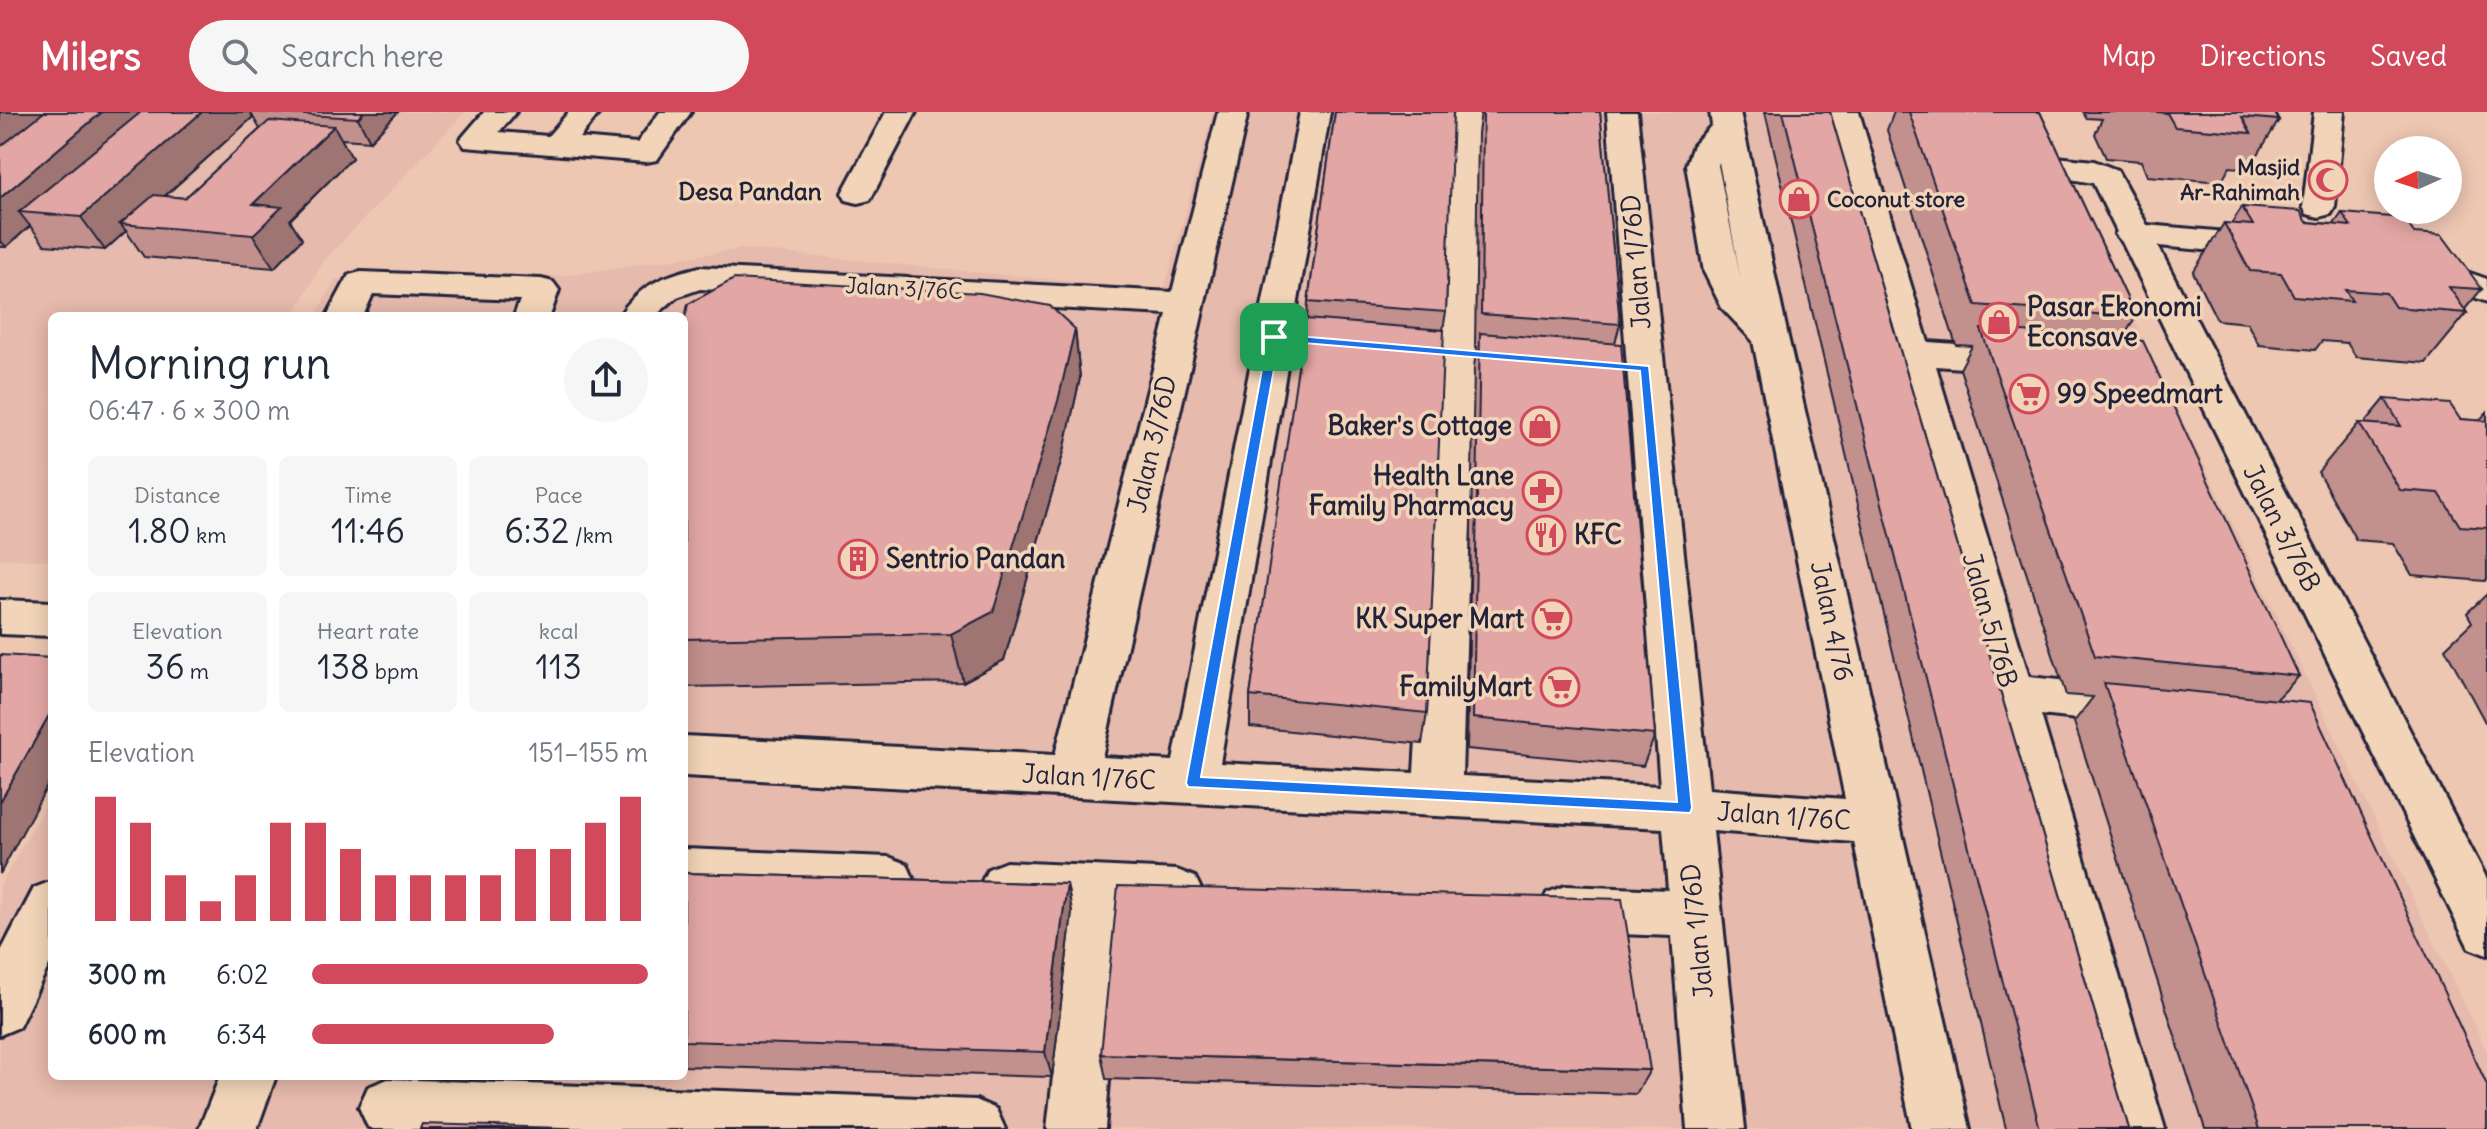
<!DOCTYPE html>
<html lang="en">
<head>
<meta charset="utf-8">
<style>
	:root { --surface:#fff; --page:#f6f6f7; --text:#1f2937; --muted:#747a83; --accent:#d1495b }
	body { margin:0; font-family:Delius,sans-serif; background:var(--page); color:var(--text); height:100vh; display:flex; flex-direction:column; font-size:30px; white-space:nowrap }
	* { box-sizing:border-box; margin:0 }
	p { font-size:26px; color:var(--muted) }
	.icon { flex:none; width:44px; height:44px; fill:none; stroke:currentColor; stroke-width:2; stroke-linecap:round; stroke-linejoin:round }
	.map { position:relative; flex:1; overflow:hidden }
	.sheet { position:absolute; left:48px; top:200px; width:640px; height:768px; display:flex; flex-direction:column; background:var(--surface); border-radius:12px; box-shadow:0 4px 20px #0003 }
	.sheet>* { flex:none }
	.needle { width:52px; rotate:267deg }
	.buttons { position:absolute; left:2374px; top:24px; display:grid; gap:16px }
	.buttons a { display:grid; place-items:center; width:88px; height:88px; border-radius:50%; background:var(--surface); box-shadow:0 4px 20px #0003; font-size:40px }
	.pin { position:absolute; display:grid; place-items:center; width:68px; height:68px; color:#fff; margin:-34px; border-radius:16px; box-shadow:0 4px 12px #0006 }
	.round { display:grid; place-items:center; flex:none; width:84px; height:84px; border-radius:42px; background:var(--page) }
	.overview { display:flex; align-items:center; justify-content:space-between; height:136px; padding:0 40px }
	h1 { font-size:44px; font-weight:600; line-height:60px }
	.figures { display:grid; grid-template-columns:repeat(3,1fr); gap:12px; height:136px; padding:8px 40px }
	.figures div { display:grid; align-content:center; border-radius:12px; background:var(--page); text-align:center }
	.figures b { font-size:34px; font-weight:600 }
	.figures small { font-size:22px; font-weight:400 }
	.figures p { font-size:22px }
	.chart { height:224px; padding:16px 40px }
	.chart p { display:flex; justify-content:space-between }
	.chart svg { width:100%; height:144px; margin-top:8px; stroke:var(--accent); stroke-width:6 }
	ul { padding:0 40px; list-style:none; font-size:26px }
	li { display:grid; grid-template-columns:128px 96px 1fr; align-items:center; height:60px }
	li i { height:20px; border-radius:10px; background:var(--accent) }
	header { display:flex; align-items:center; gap:48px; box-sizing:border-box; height:112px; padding:0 40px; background:var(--accent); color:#fff }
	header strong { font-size:38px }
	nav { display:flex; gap:44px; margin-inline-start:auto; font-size:28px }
	.search { width:560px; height:72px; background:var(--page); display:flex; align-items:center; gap:20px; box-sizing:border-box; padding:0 28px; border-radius:44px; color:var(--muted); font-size:30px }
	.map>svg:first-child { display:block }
	.built { fill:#e6baac }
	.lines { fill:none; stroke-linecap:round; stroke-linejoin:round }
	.minor-casing { stroke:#22223b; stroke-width:6 }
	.minor { fill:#f2d5b8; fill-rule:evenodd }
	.wall { fill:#c2908d; stroke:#22223b; stroke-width:2; fill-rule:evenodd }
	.shaded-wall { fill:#9e7573; stroke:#22223b; stroke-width:2 }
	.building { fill:#e2a7a4; stroke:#22223b; stroke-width:2 }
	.route { fill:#1a73e8; stroke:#fff; stroke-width:2; fill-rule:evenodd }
	.labels { text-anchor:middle; stroke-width:7; stroke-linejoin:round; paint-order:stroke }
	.far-poi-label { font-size:22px; font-weight:bold; fill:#22223b; stroke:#f2d5b8; text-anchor:end }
	.far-street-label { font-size:22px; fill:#22223b; stroke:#f2d5b8 }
	.far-neighbourhood-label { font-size:24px; font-weight:bold; fill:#22223b; stroke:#f2d5b8 }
	.street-label { font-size:26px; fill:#22223b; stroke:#f2d5b8 }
	.poi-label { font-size:26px; font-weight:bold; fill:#22223b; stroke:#f2d5b8; text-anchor:start }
</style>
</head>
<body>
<header>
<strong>Milers</strong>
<div class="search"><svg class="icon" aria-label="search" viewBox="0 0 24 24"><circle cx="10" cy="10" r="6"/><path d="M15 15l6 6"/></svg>Search here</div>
<nav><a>Map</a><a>Directions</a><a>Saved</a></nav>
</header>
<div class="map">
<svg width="2487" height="1017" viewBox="0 0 2487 1017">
	<rect width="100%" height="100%" fill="#edc7b2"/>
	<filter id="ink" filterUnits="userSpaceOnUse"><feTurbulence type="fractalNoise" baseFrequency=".0125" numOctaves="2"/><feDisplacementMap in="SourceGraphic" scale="16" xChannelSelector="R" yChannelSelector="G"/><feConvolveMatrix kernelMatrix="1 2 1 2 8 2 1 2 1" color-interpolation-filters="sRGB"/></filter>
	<g filter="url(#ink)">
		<!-- built -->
		<path class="built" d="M0 0H465L323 150 293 204H52V448L0 447Z
			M1213 0H2034L2487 940V1017H0V774L52 680V964H684V204H315L336 167 561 164 742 137 1164 179Z"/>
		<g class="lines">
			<defs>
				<path id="minor" d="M484 0H516L499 20 548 24 569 0H600L579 26 637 31 660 0H691L657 48 646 50 465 35 460 28Z
					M886 0H916L870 88 858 91 846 88 842 81Z
					M1218 0H1248L1102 645 1173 649 1300 0H1330L1220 651 1414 661 1453 0H1483L1462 664 1660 674 1607 0H1637L1709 677 1845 687 1753 229 1722 196 1704 160 1686 53 1693 33 1712 13 1710 0H1740L1788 225 1970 1017H1912L1854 730 1713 719 1745 1017H1687L1672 824 1565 820 1547 813 1539 797 1547 781 1565 774 1668 778 1663 716 684 664V624L1055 643 1167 202 700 177 677 185 655 204H619C639 173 665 163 700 155L1172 180ZM1719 50 1741 169 1718 53Z
					M1829 0H1859L1928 230 2028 237 2041 241 2047 249 2041 257 2028 261 1936 254 2029 565 2148 577 2164 583 2171 596 2164 609 2148 615 2041 603 2165 1017H2107Z
					M2314 0H2344L2335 95 2331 102 2319 105 2307 102 2303 95Z
					M2047 44 2094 49 2117 58 2147 113 2273 124 2285 127 2290 134 2285 141 2273 144 2158 134 2487 767V843L2469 836 2122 130 2115 122 2117 120 2093 71 2036 61 2031 54 2036 47Z
					M2424 145 2487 167V190L2412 162 2407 155 2412 148Z
					M361 160 541 167 553 170 559 178 550 204H514L520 188 373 182 363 204H327L349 163Z
					M0 488 52 490V524L0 522Z
					M684 737 889 745 907 752 914 768 907 784 889 791 684 781Z
					M1006 750 1177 758 1195 765 1203 781 1195 797 1177 804 1123 801 1105 1017H1047L1072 799 1006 796 988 789 980 773 988 757Z
					M52 769V847L19 915 0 923V841L34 776Z
					M220 964H276L257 1017H199Z
					M388 967 976 988 996 997 1005 1017H373L368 1015 359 995 368 975Z"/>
			</defs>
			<!-- minor casing -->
			<use href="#minor" class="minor-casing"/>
			<!-- minor -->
			<use href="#minor" class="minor"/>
		</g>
		<!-- wall -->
		<path class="wall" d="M0 0H398L370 29 341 27 352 46 290 108 302 127 274 156 144 145 126 119 105 138 45 133 30 114 6 135H0ZM253 5 260 17 185 86 165 84Z
			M1335 0H1454L1452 4 1446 200 1443 218 1427 601 1422 632 1250 615V584L1307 207 1308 190Z
			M1481 0H1600L1620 212 1615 231 1655 623 1643 654 1467 637 1474 254 1477 235 1475 234 1478 21Z
			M1765 0H1830L2129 1017H2006Z
			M1894 0H2040L2136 205 2122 227 2299 564 2276 588 2487 1017H2205L2074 610 2093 585 2066 583 1960 257 1972 234 1956 233 1887 18Z
			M2083 0H2274L2279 8 2249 57 2230 55 2221 70 2147 64 2141 49 2106 46 2095 22 2102 7 2086 6Z
			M2242 95 2307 110 2334 112 2342 101 2414 121 2482 177 2465 197 2467 201 2426 251 2356 245 2347 231 2322 229 2315 238 2259 233 2247 211 2217 208 2193 160 2224 111 2231 112Z
			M684 210 1075 217 1080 266 1064 339 1004 548 963 570 684 575Z
			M2385 287 2460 307 2479 309 2487 300V467L2485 469 2412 463 2393 431 2356 428 2318 360 2359 311H2365Z
			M2487 482V610H2485L2445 536 2472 510 2467 501Z
			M684 761 1067 772 1072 800 1052 965 684 954Z
			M1101 942 1650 958 1636 982 1106 967Z"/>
		<!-- shaded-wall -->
		<path class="shaded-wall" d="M0 0H56L0 45Z
			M102 0H161L19 100 30 114 6 135 0 128V86Z
			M202 0H250L253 5 132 113 120 112 126 119 105 138 81 105Z
			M364 0H398L370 29 358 6Z
			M334 14 352 46 290 108 302 127 274 156 253 123V92Z
			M1075 217 1080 266 1064 339 1004 548 963 570 951 522Z
			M52 598V665L0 762V690Z
			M1067 772 1072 800 1052 965 1045 940Z"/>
		<!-- building -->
		<path class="building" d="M44 0H102L0 86V35Z
			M141 0H202L81 105 19 100Z
			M256 0H364L358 6Z
			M1335 0H1453L1446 200 1308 190Z
			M1483 0H1600L1620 212 1481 202Z
			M1783 0H1830L2129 1017H2040Z
			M1909 0H2040L2136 205 1976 193Z
			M2157 0H2274L2279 8 2242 5 2251 21 2175 15 2167 1Z
			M269 9 334 14 253 92 282 95 253 123 120 112 154 83 185 86Z
			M2242 95 2300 99 2307 110 2351 114 2342 101 2404 106 2414 121 2442 123 2482 177 2449 175 2467 201 2395 195 2386 181 2345 178 2352 189 2294 184 2281 161 2250 159 2224 111 2253 113Z
			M734 167 980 181 1050 194 1075 217 1058 289 993 500 951 522 684 527V210L688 192Z
			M1305 207 1444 218 1427 601 1250 584Z
			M1981 217 2143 229 2299 564 2095 544Z
			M1480 221 1621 232 1655 623 1473 606Z
			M2385 287 2450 292 2460 307 2487 309V416L2460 414 2439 381 2400 378 2359 311 2401 314Z
			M0 543 52 546V598L0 690Z
			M2104 571 2310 591 2487 973V1017H2259Z
			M684 761 1067 772 1045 940 684 929Z
			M1118 774 1622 787 1650 958 1101 942Z
			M422 1012 602 1017H420Z"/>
	</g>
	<!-- route -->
	<path class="route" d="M1274 222 1649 254 1692 696 1690 701 1188 675 1186 671 1268 225ZM1279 229 1640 259 1677 690 1201 665Z"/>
	<!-- icons -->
	<defs>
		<symbol id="mosque-ring" viewBox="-11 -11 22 22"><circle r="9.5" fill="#f2d5b8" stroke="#d1495b" stroke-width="1.5"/><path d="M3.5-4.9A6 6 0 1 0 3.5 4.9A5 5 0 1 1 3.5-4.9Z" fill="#d1495b"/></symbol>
		<symbol id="shop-ring" viewBox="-11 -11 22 22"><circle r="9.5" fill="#f2d5b8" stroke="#d1495b" stroke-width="1.5"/><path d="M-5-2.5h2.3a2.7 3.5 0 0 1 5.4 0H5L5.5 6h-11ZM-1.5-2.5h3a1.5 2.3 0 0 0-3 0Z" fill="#d1495b"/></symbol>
		<symbol id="supermarket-ring" viewBox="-11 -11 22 22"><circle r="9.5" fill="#f2d5b8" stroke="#d1495b" stroke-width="1.5"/><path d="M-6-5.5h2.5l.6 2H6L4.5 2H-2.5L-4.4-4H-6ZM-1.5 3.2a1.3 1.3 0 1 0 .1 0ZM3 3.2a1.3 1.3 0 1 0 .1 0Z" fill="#d1495b"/></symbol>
		<symbol id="pharmacy-ring" viewBox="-11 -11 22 22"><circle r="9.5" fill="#f2d5b8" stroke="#d1495b" stroke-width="1.5"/><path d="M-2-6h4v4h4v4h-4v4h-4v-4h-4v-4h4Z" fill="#d1495b"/></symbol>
		<symbol id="restaurant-ring" viewBox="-11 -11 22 22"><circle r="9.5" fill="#f2d5b8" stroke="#d1495b" stroke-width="1.5"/><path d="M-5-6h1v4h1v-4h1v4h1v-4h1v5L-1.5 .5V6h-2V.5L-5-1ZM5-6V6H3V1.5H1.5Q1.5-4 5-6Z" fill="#d1495b"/></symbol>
		<symbol id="building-ring" viewBox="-11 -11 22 22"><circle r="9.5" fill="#f2d5b8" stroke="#d1495b" stroke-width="1.5"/><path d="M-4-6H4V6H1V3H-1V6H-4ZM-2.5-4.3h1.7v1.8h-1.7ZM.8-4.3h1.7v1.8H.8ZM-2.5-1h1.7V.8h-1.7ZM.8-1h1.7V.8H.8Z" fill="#d1495b"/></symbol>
	</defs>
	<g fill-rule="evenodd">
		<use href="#mosque-ring" x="2306" y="46" width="44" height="44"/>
		<use href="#shop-ring" x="1777" y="65" width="44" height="44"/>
		<use href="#shop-ring" x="1977" y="188" width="44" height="44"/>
		<use href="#supermarket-ring" x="2007" y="260" width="44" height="44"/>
		<use href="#shop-ring" x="1518" y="292" width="44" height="44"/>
		<use href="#pharmacy-ring" x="1520" y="357" width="44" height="44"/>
		<use href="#restaurant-ring" x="1524" y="401" width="44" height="44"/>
		<use href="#building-ring" x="836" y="425" width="44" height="44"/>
		<use href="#supermarket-ring" x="1530" y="485" width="44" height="44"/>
		<use href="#supermarket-ring" x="1538" y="553" width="44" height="44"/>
	</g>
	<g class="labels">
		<!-- far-poi labels -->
		<g class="far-poi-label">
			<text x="2300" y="63">Masjid<tspan x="2300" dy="25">Ar-Rahimah</tspan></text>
			<text x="1827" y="95" text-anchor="start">Coconut store</text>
		</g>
		<!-- far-street labels -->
		<g class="far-street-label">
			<text transform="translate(904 176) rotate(3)" y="8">Jalan 3/76C</text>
		</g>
		<!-- far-neighbourhood labels -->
		<g class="far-neighbourhood-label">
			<text x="750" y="88">Desa Pandan</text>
		</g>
		<!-- street labels -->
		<g class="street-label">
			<text transform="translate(1636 150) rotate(-95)" y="9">Jalan 1/76D</text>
			<text transform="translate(1152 332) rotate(-77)" y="9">Jalan 3/76D</text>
			<text transform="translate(2282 416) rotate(63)" y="9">Jalan 3/76B</text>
			<text transform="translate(1990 508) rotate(74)" y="9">Jalan 5/76B</text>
			<text transform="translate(1832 509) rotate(78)" y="9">Jalan 4/76</text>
			<text transform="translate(1089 665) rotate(3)" y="9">Jalan 1/76C</text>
			<text transform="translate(1784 704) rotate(4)" y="9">Jalan 1/76C</text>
			<text transform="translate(1697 819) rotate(-96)" y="9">Jalan 1/76D</text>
		</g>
		<!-- poi labels -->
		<g class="poi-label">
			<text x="2027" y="204">Pasar Ekonomi<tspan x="2027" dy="30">Econsave</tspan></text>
			<text x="2057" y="291">99 Speedmart</text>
			<text x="1512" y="323" text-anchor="end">Baker's Cottage</text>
			<text x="1514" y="373" text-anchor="end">Health Lane<tspan x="1514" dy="30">Family Pharmacy</tspan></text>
			<text x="1574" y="432">KFC</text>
			<text x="886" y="456">Sentrio Pandan</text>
			<text x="1524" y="516" text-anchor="end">KK Super Mart</text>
			<text x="1532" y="584" text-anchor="end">FamilyMart</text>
		</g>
	</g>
</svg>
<div class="buttons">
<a><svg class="needle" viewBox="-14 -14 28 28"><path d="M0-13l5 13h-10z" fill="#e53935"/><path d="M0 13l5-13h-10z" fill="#747a83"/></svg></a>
</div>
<div class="pin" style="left:1274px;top:225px;background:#1e9e55"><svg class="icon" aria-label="arrive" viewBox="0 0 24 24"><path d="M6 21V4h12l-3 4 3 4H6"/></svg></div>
<section class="sheet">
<div class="overview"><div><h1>Morning run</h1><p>06:47 · 6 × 300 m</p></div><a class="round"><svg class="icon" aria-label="share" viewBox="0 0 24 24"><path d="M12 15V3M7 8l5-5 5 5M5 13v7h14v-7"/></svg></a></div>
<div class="figures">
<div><p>Distance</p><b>1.80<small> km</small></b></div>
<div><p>Time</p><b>11:46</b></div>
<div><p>Pace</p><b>6:32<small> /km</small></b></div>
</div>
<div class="figures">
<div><p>Elevation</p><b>36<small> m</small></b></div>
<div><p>Heart rate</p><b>138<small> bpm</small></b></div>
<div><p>kcal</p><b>113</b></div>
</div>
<div class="chart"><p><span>Elevation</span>151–155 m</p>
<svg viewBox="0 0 160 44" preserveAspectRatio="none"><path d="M5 44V6M15 44V14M25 44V30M35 44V38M45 44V30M55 44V14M65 44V14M75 44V22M85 44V30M95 44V30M105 44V30M115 44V30M125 44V22M135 44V22M145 44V14M155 44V6"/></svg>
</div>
<ul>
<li><b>300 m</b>6:02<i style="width:100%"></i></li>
<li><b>600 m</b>6:34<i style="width:72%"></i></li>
</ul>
</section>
</div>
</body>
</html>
